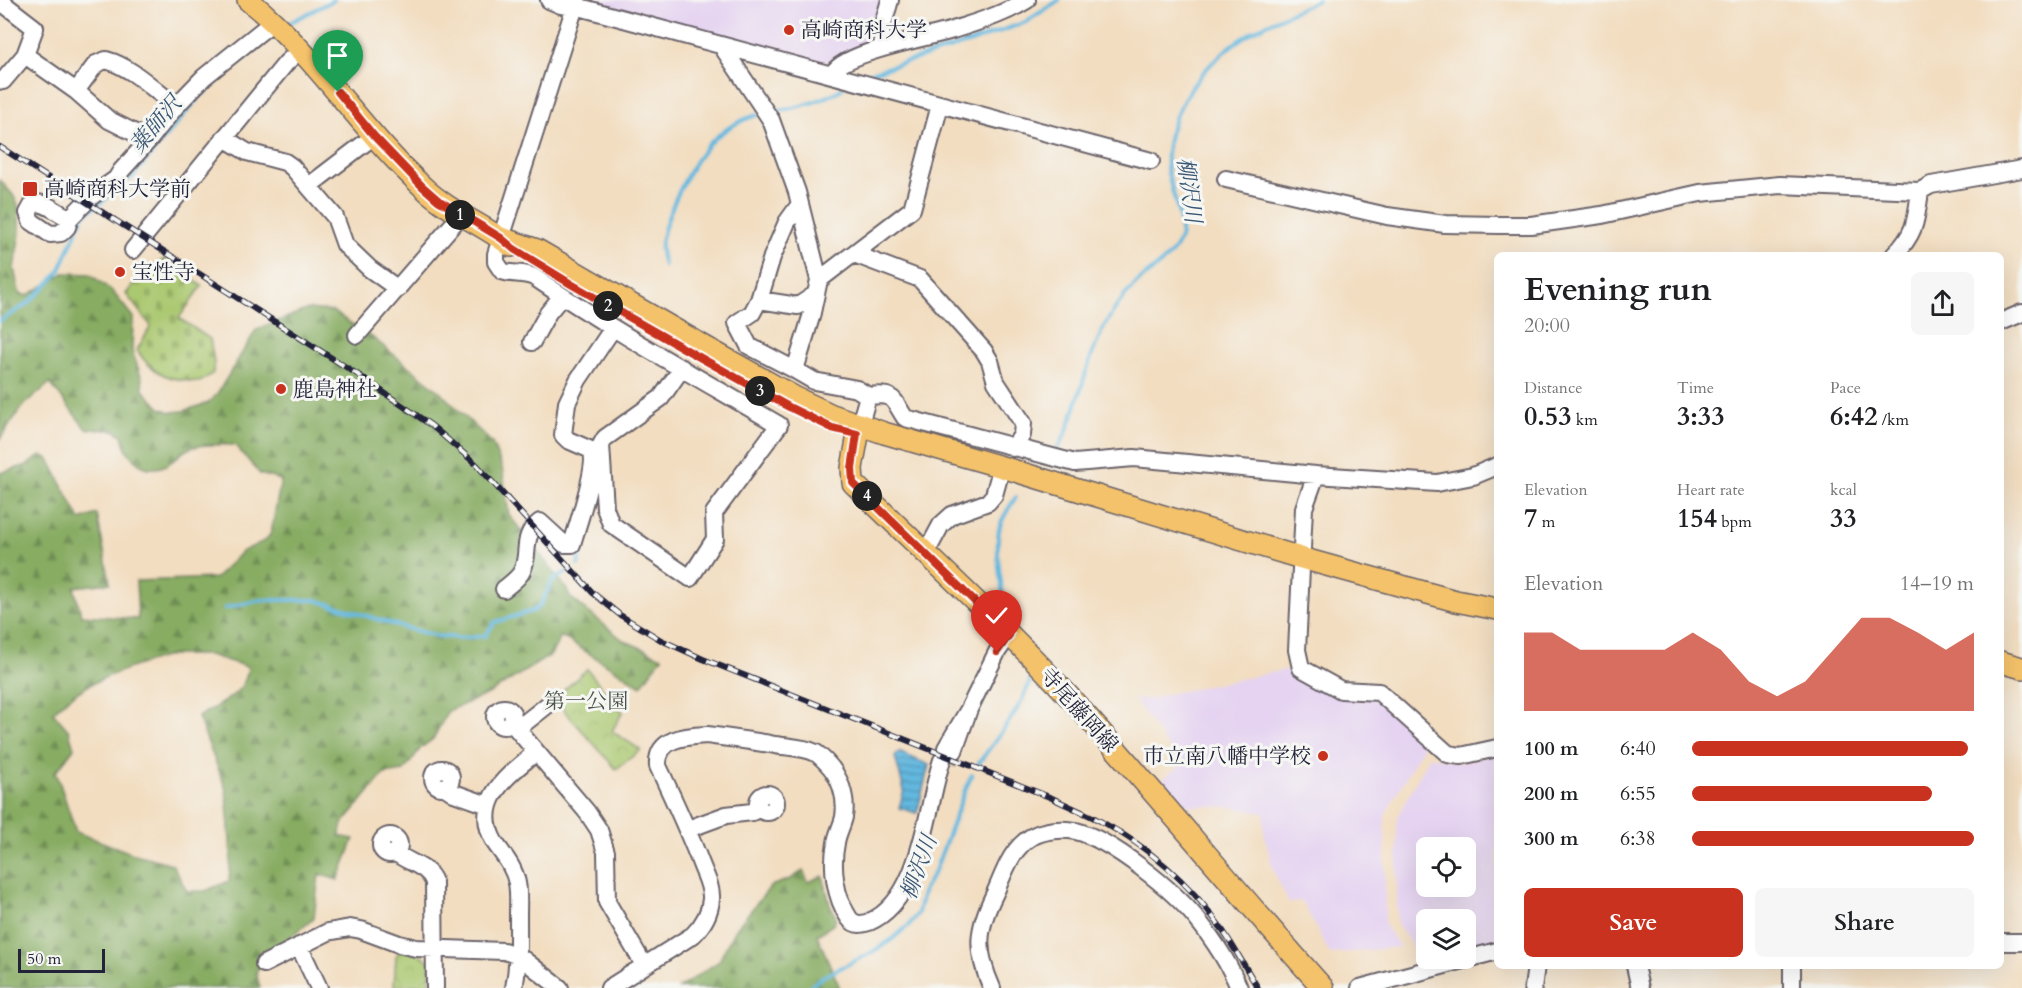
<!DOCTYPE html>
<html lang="en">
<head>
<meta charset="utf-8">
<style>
	:root { --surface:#fff; --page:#f6f6f6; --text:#202124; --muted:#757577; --accent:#c8321e }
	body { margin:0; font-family:Cardo,"Noto Serif JP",serif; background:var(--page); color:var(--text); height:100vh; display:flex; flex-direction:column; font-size:22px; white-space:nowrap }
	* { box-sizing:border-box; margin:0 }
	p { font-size:20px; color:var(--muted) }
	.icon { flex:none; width:33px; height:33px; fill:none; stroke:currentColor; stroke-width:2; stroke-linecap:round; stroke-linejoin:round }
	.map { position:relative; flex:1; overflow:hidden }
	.panel { position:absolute; left:1494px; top:252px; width:510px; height:717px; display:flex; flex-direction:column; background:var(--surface); border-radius:9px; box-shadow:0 6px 24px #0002 }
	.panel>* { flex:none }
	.fabs { position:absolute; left:1416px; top:837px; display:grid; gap:12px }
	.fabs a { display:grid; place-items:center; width:60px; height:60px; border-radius:9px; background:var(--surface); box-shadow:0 6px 24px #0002; font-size:30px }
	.scale { position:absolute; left:18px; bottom:15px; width:87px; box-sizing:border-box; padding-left:6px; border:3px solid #22223b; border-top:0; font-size:16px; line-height:21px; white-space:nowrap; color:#22223b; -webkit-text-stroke:4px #f6f6f2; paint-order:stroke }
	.pin { position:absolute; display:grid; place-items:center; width:51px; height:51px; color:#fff; margin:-62px -26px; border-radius:50% 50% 50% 0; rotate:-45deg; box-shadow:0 0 6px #0007 }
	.pin .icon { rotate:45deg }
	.km { position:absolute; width:30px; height:30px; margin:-15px; border-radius:50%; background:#222; color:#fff; font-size:16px; line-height:30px; text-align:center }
	.round { display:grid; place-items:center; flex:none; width:63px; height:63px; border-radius:9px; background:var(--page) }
	.summary { display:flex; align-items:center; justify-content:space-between; height:102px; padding:0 30px }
	h1 { font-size:33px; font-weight:800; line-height:45px }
	.metrics { display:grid; grid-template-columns:repeat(3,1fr); gap:9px; height:102px; padding:6px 30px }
	.metrics div { display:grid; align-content:center }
	.metrics b { font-size:26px; font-weight:800 }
	.metrics small { font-size:16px; font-weight:400 }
	.metrics p { font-size:16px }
	.chart { height:168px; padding:12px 30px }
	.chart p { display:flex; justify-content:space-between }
	.chart svg { width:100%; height:108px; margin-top:6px; fill:var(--accent); opacity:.7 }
	.cta { display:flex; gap:12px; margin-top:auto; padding:12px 30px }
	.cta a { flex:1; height:69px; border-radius:9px; background:var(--accent); color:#fff; font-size:24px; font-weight:800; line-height:69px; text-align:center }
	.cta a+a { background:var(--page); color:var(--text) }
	ul { padding:0 30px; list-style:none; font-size:20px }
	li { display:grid; grid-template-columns:96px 72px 1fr; align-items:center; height:45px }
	li i { height:15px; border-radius:8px; background:var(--accent) }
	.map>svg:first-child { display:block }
	.built { fill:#e5d3f1; fill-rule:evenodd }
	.forest { fill:url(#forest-firs); stroke:#54674e; stroke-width:1.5; fill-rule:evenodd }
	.cemetery { fill:url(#cemetery-stones); stroke:#667555; stroke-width:1.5 }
	.park { fill:url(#park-crowns); stroke:#667555; stroke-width:1.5 }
	.water { fill:url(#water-rules); stroke:#426d8d; stroke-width:1.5 }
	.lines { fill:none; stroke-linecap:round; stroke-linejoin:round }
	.stream { stroke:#63b8df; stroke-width:4 }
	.minor-tunnel { stroke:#c8b8a5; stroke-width:16; stroke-dasharray:16 8; stroke-linecap:butt }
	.minor-casing { stroke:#6b636a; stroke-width:20 }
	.major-casing { stroke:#6b636a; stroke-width:24 }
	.minor { stroke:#fff; stroke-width:16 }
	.major { stroke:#f4c26a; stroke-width:21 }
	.rail-casing { stroke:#22223b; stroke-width:6 }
	.rail { stroke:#f6f6f2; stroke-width:4; stroke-dasharray:11; stroke-linecap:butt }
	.route-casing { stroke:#fff; stroke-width:12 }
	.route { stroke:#c8321e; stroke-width:8 }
	.poi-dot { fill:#c8321e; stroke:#f6f6f2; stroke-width:2 }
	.labels { text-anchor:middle; stroke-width:6; stroke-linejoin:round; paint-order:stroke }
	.poi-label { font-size:21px; fill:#22223b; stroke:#f6f6f2; text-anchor:start }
	.park-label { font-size:21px; fill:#4b544b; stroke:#f6f6f2 }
	.street-label { font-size:21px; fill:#22223b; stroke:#f6f6f2 }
	.water-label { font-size:22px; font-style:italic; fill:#395674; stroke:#f6f6f2 }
</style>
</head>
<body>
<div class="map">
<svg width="2022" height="988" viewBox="0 0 2022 988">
	<defs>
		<pattern id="forest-firs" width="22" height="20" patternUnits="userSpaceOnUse" patternTransform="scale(1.5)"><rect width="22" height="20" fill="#87ac62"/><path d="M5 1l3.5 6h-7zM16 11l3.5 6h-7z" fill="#6e8c52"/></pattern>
		<pattern id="cemetery-stones" width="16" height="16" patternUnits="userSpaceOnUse" patternTransform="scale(1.5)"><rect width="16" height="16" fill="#aac86f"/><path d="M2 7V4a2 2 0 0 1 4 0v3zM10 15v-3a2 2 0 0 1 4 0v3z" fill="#92ac61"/></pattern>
		<pattern id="park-crowns" width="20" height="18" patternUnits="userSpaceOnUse" patternTransform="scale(1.5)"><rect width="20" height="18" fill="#aac86f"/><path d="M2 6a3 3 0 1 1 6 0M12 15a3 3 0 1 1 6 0" fill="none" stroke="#92ac61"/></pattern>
		<pattern id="water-rules" width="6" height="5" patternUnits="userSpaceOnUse" patternTransform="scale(1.5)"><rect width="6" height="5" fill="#63b8df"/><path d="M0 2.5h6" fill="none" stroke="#5195b6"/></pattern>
	</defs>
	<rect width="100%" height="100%" fill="#f6f6f2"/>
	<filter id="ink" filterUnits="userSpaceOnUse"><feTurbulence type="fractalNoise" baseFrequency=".0167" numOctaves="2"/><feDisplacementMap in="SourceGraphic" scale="12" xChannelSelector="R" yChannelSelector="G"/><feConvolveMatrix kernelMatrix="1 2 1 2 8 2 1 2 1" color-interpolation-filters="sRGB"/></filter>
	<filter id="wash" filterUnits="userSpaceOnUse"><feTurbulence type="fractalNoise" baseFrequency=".008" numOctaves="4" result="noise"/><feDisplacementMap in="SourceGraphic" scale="24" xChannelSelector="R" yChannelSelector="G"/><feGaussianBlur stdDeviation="1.35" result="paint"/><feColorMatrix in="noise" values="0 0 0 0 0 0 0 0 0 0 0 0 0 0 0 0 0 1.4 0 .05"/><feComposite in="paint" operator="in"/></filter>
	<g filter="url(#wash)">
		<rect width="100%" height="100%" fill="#f2ddc0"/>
		<!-- built -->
		<path class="built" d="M597 0H884L871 44 825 63 598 4Z
			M1294 668 1375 699 1422 738V749L1385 814V926L1400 947 1330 954 1302 901 1289 903 1273 870 1264 833V813L1229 807 1174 805 1155 785 1181 765 1134 699H1155L1159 696Z
			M1497 754V940L1466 948V920H1426V957L1420 958 1397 923V817L1430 756 1460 763ZM1426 848H1466V886H1426Z"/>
		<!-- forest -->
		<path class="forest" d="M0 180 13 195 18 205 20 233 14 268 19 293 27 296 64 273 90 274 112 291 133 317 132 351 142 379 143 390 160 408 171 412 183 411 208 403 217 394 256 330 308 309 332 311 372 337 439 391 492 443 502 467 509 515 566 588 570 597 623 640 662 657 641 686 561 636 551 655 488 694 448 711 433 739 420 749 404 771 384 774 344 822 339 836 354 839 338 880 319 874 314 918 264 960 256 972 260 988H0V473L27 465 41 455 49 459 80 520 97 514 110 583 74 587 81 615 138 619 136 581 216 578 241 552 266 540 271 533 281 480 260 474 235 445C220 445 202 443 188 449 179 453 173 463 164 466 142 475 125 455 122 435L114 430 86 429 50 383 22 407 0 439ZM171 655H209L248 667C247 694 219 704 198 717L226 789 231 854 229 881 205 891H187L172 864 131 853 76 832 56 772 74 748 69 731 53 712C84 680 129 668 171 655Z
			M803 871 808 882 823 876 830 905 836 917 834 924 817 935 840 988H679L719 961 734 931 771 886 790 879Z"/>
		<!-- cemetery -->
		<path class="cemetery" d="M164 259 202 286 179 318 210 339 214 362 213 373 200 382C172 380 153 376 137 350L151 326 126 294 147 267 156 265Z"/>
		<!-- park -->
		<path class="park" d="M587 669C600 684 609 699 623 712L613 729V732L641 750 616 769 554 699Z
			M400 950 422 955 430 962V984L394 986 396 956Z"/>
		<!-- water -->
		<path class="water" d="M899 752 929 765 917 813 899 808 904 790 895 757Z"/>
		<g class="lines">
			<!-- stream -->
			<path class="stream" d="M289 23 334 0
				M860 76 971 42 1026 22 1059 0
				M774 112C798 107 822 102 843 88
				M664 265C662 258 660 250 661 242 668 210 693 154 720 134 730 126 744 119 757 115
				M0 321 27 304 51 281 59 272 83 216 117 191 135 174 198 98 274 33
				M1054 452C1068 436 1072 415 1079 395 1087 368 1096 339 1111 315 1119 302 1129 290 1140 280 1154 268 1175 256 1180 238 1185 222 1169 186 1167 167 1164 121 1192 79 1226 50 1252 28 1288 15 1318 0
				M578 565 596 490
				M225 608 261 600H316L402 627 438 636 459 638 485 636 495 622 533 611 540 606 552 581 567 572
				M1012 623C1002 605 994 546 1000 526 1003 516 1010 506 1016 497
				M979 763C999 734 1027 704 1033 668
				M808 988 822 977 869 954 890 941 909 925 918 913 924 889 935 871 965 790 972 775"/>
		</g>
	</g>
	<g filter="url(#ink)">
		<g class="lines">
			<!-- minor-tunnel -->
			<path class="minor-tunnel" d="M950 763 954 751"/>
			<defs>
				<path id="minor" d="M549 0 561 5 583 8 1151 161
					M577 0 496 254V262L502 271C513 275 523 272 534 277 613 331 697 377 779 425L714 513 715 539 690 578 611 524 605 508 601 445 605 438 661 398 682 368
					M0 1 35 28 25 55 3 81
					M721 45 771 120 797 192 819 280 811 317 795 370 814 381 857 389 868 396
					M884 47 881 31 890 0
					M25 55 76 91 109 120 149 140
					M833 74C839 53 931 37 953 30 977 22 1005 14 1027 0
					M76 91 96 64 106 60C132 67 154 90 176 106
					M224 138 247 152 285 162 292 167 335 217 345 245 370 269 398 289
					M1226 179 1387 216 1445 224 1499 225H1531L1602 215 1700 193 1780 185 1920 191 1931 185 2022 169
					M310 185 374 136
					M70 218C57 214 46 200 33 204L28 213 31 221 50 234 61 233 67 227 70 218 92 196 116 179 121 171 149 140 176 106 204 77 274 21
					M133 250 286 63 301 49
					M854 254 920 279 984 351 990 361 996 382 1023 423 1022 435 1013 448
					M1894 255C1916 233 1916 220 1920 191
					M819 280 912 209 940 105
					M759 300 798 306 816 294
					M2001 322 2022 313
					M357 335 461 215
					M532 342 548 313 562 296
					M795 370 749 346 737 323 752 313 759 300 772 257 787 222 800 204
					M860 424 868 396C895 393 892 398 905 418L1075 463 1134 458 1316 475 1437 483 1473 476 1497 466
					M1316 475 1304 508 1297 650 1301 668 1341 690 1379 692 1448 754 1461 756 1497 748
					M926 553 941 525 952 515 988 502 994 495 999 477
					M504 589C510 584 519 578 522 571 531 552 520 537 540 522L564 544H572C577 526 599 464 591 450L568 440 563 435 567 403 578 380 613 328
					M495 717a9 9 0 1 1 18 0a9 9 0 1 1-18 0Z
					M969 709 997 652 1009 635
					M511 722 587 812 599 830 606 852 607 902 644 965
					M517 729 550 703
					M946 748 969 709 954 751
					M433 778a9 9 0 1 1 18 0a9 9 0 1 1-18 0Z
					M445 787 454 793 488 805
					M758 803a9 9 0 1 1 18 0a9 9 0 1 1-18 0Z
					M688 829 726 815 752 812 760 808
					M381 845a9 9 0 1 1 18 0a9 9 0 1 1-18 0Z
					M395 852C407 863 428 865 434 882L435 988
					M2001 942H2022
					M299 946 319 988
					M264 964 328 932 350 928 361 930 399 944 416 948 504 951 519 956 560 988
					M1635 966 1640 988
					M514 988C519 963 518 940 518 915 518 904 519 893 517 883 514 867 504 856 495 843 471 802 507 776 535 753
					M609 988 693 935C703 925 710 914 711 899 712 887 705 875 701 864 688 830 673 798 658 766 656 738 685 736 707 735 730 738 753 741 775 745 788 747 804 747 816 753 819 755 823 759 826 762 840 776 847 797 844 817 842 826 837 834 836 843 831 867 835 897 849 918 854 925 861 925 869 922 922 900 926 807 942 760
					M992 988C975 950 977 929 995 893 1004 873 1011 849 1031 837 1044 830 1062 828 1076 831 1112 840 1173 890 1196 918 1213 939 1229 963 1239 988
					M1360 988 1497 951
					M1533 988 1536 966
					M1792 988V966"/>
				<path id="major" d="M248 0C315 54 360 129 423 187 449 212 483 224 511 246
					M501 238 537 250 705 347 794 397 832 415 884 433 1002 467 1301 558 1456 601 1497 609
					M860 424 852 468 853 483C933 561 1017 637 1091 721 1169 809 1244 900 1323 988
					M2001 662 2022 668"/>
			</defs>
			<!-- minor casing -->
			<use href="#minor" class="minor-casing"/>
			<!-- major casing -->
			<use href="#major" class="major-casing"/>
			<!-- minor -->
			<use href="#minor" class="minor"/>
			<!-- major -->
			<use href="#major" class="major"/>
			<defs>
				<path id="rail" d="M0 147 360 376 432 426 476 464 593 593 620 615 661 640 703 659 1052 798C1068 806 1086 813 1102 822 1148 847 1189 883 1219 925 1233 945 1245 967 1258 988"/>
			</defs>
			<!-- rail casing -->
			<use href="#rail" class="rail-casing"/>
			<!-- rail -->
			<use href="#rail" class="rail"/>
		</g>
	</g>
	<g class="lines" filter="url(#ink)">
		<defs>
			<path id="route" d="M338 92 374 136 422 186 438 200 501 238 514 249 571 284 692 353 789 407 832 428 857 434 852 468 853 483 1009 635 997 652"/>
		</defs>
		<!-- route casing -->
		<use href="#route" class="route-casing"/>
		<!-- route -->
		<use href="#route" class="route"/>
	</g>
	<!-- markers -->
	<g class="poi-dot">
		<circle cx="789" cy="30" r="6"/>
		<rect x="22" y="181" width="16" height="16" rx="3"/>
		<circle cx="120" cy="272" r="6"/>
		<circle cx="281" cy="389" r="6"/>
		<circle cx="1323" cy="756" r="6"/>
	</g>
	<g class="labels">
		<!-- poi labels -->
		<g class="poi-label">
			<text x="801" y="37">高崎商科大学</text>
			<text x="44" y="196">高崎商科大学前</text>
			<text x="132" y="279">宝性寺</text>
			<text x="293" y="396">鹿島神社</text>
			<text x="1311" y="763" text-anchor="end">市立南八幡中学校</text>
		</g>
		<!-- park labels -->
		<g class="park-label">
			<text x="586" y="708">第一公園</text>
		</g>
		<!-- street labels -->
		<g class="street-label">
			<text transform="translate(1079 710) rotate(48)" y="7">寺尾藤岡線</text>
		</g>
		<!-- water labels -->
		<g class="water-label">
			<text transform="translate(155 124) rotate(-50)" y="8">薬師沢</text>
			<text transform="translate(1190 190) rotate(82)" y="8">柳沢川</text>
			<text transform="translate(918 867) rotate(-70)" y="8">柳沢川</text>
		</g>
	</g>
</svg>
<div class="fabs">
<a><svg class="icon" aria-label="locate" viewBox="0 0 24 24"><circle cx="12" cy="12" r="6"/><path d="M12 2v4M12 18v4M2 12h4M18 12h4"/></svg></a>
<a><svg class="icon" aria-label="layers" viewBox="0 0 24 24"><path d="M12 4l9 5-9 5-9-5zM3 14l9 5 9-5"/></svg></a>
</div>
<div class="scale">50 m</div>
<div class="pin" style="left:338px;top:92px;background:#1e9e55"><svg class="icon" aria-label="arrive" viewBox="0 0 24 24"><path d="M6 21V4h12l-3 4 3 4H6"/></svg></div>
<div class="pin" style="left:997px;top:652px;background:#d93025"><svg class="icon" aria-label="check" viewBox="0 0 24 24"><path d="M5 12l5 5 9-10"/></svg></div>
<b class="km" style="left:460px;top:215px">1</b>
<b class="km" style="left:608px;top:306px">2</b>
<b class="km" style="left:760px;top:391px">3</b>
<b class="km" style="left:867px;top:496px">4</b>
<section class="panel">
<div class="summary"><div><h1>Evening run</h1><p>20:00</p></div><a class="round"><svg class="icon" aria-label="share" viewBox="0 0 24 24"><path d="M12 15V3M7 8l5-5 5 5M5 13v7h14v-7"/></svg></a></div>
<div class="metrics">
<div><p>Distance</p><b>0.53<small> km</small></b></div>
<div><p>Time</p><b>3:33</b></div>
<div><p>Pace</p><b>6:42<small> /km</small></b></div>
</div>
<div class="metrics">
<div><p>Elevation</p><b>7<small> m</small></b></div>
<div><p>Heart rate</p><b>154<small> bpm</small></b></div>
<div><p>kcal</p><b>33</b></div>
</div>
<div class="chart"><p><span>Elevation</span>14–19 m</p>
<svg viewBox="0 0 160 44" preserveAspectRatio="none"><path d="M0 44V12L10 12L20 19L30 19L40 19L50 19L60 12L70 19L80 32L90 38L100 32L110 19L120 6L130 6L140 12L150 19L160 12V44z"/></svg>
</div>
<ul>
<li><b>100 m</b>6:40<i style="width:98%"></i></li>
<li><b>200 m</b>6:55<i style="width:85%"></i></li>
<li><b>300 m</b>6:38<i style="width:100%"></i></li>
</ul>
<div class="cta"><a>Save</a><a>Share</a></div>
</section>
</div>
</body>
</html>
